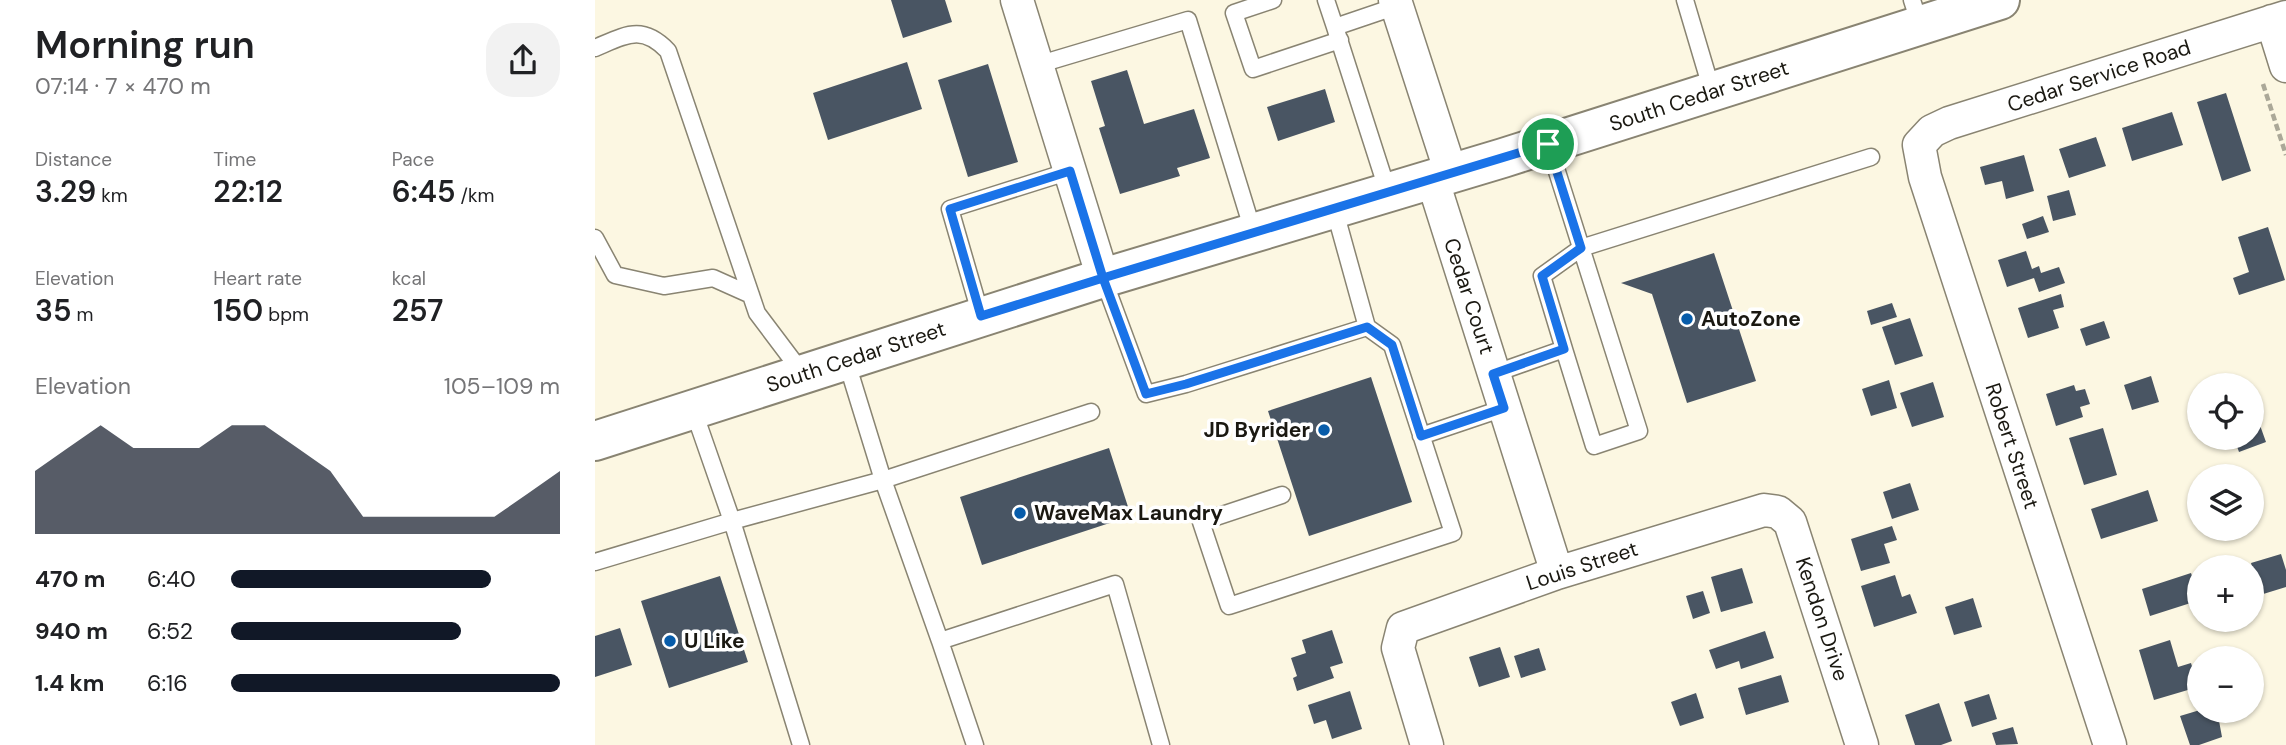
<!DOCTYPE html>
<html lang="en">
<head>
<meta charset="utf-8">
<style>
	:root { --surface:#fff; --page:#f2f2f2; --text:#202124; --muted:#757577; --accent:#111827 }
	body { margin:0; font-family:"DM Sans",sans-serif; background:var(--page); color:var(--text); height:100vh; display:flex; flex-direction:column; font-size:26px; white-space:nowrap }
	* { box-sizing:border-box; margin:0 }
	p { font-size:23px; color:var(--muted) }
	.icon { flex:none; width:38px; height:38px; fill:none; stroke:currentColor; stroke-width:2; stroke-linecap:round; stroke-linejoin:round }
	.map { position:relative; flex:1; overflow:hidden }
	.drawer { display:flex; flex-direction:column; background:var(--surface); width:595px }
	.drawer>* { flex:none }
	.fabs { position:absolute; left:1592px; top:373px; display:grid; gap:14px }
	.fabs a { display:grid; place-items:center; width:77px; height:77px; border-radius:50%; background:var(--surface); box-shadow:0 2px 5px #0004; font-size:35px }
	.pin { position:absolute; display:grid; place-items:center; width:60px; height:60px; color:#fff; margin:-30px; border:4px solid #fff; border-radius:50%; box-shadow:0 2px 7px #0007 }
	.round { display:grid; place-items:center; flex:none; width:74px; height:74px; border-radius:28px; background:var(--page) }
	.headline { display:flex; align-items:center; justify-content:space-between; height:119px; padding:0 35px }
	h1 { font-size:38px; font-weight:600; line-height:52px }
	.metrics { display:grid; grid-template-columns:repeat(3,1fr); gap:10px; height:119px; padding:7px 35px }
	.metrics div { display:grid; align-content:center }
	.metrics b { font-size:30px; font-weight:600 }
	.metrics small { font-size:19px; font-weight:400 }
	.metrics p { font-size:19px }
	.chart { height:196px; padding:14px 35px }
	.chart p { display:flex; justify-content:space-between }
	.chart svg { width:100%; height:126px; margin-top:7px; fill:var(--accent); opacity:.7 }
	ul { padding:0 35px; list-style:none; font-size:23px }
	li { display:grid; grid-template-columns:112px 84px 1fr; align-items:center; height:52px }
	li i { height:18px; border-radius:9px; background:var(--accent) }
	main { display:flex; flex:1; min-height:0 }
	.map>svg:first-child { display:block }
	.building { fill:#495563 }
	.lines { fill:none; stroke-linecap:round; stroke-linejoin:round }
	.service-casing { stroke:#898472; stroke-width:19 }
	.minor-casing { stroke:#898472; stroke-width:35 }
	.primary-casing { stroke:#898472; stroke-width:42 }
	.path { stroke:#aba898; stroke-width:4.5; stroke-dasharray:7 3.5; stroke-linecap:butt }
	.service { stroke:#fff; stroke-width:16 }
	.minor { stroke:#fff; stroke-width:32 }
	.primary { stroke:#fff; stroke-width:38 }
	.route-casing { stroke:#fff; stroke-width:14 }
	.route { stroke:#1a73e8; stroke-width:9 }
	.poi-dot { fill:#075caa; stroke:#fff; stroke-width:2.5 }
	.labels { text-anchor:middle; stroke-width:7; stroke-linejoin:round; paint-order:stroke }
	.street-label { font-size:21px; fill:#1a1811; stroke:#fff }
	.poi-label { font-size:21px; font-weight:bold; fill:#1a1811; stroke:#fff; text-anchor:start }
</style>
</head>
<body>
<main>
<section class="drawer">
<div class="headline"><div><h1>Morning run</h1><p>07:14 · 7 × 470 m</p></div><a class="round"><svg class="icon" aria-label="share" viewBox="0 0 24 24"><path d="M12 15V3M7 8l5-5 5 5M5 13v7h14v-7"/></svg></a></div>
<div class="metrics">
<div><p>Distance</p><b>3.29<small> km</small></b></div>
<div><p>Time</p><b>22:12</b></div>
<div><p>Pace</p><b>6:45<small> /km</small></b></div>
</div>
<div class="metrics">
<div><p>Elevation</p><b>35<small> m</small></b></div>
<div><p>Heart rate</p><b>150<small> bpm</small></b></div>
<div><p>kcal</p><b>257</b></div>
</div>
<div class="chart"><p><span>Elevation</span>105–109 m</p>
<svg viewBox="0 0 160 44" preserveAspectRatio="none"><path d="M0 44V22L10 14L20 6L30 14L40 14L50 14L60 6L70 6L80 14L90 22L100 38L110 38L120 38L130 38L140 38L150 30L160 22V44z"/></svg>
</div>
<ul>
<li><b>470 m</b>6:40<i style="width:79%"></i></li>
<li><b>940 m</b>6:52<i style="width:70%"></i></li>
<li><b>1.4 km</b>6:16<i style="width:100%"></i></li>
</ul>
</section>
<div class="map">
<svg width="1691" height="745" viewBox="0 0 1691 745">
	<rect width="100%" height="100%" fill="#fcf7e2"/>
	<!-- building -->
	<path class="building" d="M296 0H350L357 22 308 38Z
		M312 62 327 109 233 140 218 93Z
		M393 64 423 162 373 177 343 80Z
		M532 70 549 124 599 109 615 158 582 168 585 176 525 194 504 128 510 126 496 81Z
		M730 89 740 122 683 141 672 107Z
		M1631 93 1656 171 1627 181 1602 102Z
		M1577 112 1588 145 1537 161 1527 128Z
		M1501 137 1511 166 1474 178 1464 149Z
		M1429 155 1439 191 1411 199 1407 181 1390 185 1385 167Z
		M1474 190 1481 215 1458 221 1452 196Z
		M1448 216 1454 232 1432 239 1427 224Z
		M1673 227 1690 280 1644 295 1638 278 1654 272 1643 237Z
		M1431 251 1437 269 1444 266 1446 273 1464 267 1470 283 1444 292 1439 278 1412 287 1403 260Z
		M1119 253 1161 381 1092 403 1057 294 1026 283Z
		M1466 294 1469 307 1458 310 1464 328 1433 338 1423 308Z
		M1297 303 1302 317 1276 325 1272 311Z
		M1315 318 1328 356 1300 365 1287 327Z
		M1509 321 1515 338 1491 346 1485 329Z
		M1556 376 1564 402 1537 410 1529 385Z
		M776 377 817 502 714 536 673 411Z
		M1294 380 1302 408 1276 416 1267 389Z
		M1338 382 1349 417 1317 427 1305 393Z
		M1479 385 1481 391 1490 389 1495 404 1485 407 1488 417 1461 426 1451 394Z
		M1662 417 1671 442 1644 452 1639 438H1657V419Z
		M1508 428 1522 475 1489 485 1474 438Z
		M514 448 536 516 387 565 365 497Z
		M1315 483 1324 510 1297 519 1288 492Z
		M1553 490 1563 521 1506 539 1496 509Z
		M1297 526 1302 540 1289 544 1295 563 1266 571 1256 539Z
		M1686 554 1691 570V587L1665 595 1656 563Z
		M1147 568 1158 603 1126 612 1116 577Z
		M1596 573 1605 600 1555 616 1547 589Z
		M1300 575 1307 597 1315 594 1322 613 1279 627 1266 586Z
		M125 576 153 662 74 688 46 601Z
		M1108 591 1115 613 1098 619 1091 596Z
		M1378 598 1387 627 1359 635 1350 607Z
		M25 628 37 665 0 677V636Z
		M737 630 748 663 735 667 739 678 702 691 698 678 702 676 696 658 711 653 707 640Z
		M1170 631 1179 658 1146 669 1144 661 1121 669 1114 650Z
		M1575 640 1583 667 1596 663 1603 687 1559 700 1544 650Z
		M905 647 915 677 884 687 874 657Z
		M944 648 951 670 926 678 919 656Z
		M1186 675 1194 702 1151 715 1143 688Z
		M755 691 767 729 737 739 731 720 719 724 713 705Z
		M1101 693 1109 718 1085 726 1076 702Z
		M1394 694 1402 719 1377 727 1369 702Z
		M1344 703 1357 741 1346 745H1320L1310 715Z
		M1605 710H1622L1627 737 1604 745H1595L1585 716Z
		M1418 727 1423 744 1401 745 1397 733Z"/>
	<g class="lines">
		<defs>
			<path id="service" d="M678 0 639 13 658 69 745 40
				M731 0 740 27
				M1090 0 1117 91
				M1317 0 1325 25
				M0 48C31 35 47 24 73 51L162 313 208 374
				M442 65 593 20 658 231
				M793 192 740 27 802 6
				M0 238 20 275 69 286 118 278 156 295
				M508 278 551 394 591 384 772 327
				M386 316 355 209 475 171
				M969 349 947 276 986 248 1276 157
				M251 360 288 480 496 412
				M898 374 969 349 999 446 1044 431 953 143
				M98 409 137 521 288 480 345 641 520 584 566 745
				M826 436 909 408
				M687 495 606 522 634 606 858 533 797 345 772 327 739 208
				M0 562 137 521 206 745
				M345 641 380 745"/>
			<path id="minor" d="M422 0 508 278
				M800 0 856 173
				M1677 21 1691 66
				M837 178 962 573
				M832 745 803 648 808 628 962 573 1169 510 1183 512 1195 522 1267 745
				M1515 745 1330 177 1324 145 1337 131 1354 123 1691 17"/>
			<path id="primary" d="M0 441 508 278 908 158 1405 0"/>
		</defs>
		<!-- service casing -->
		<use href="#service" class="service-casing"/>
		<!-- minor casing -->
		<use href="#minor" class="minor-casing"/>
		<!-- primary casing -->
		<use href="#primary" class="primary-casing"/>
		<!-- path -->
		<path class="path" d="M1668 84 1691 155"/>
		<!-- service -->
		<use href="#service" class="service"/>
		<!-- minor -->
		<use href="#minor" class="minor"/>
		<!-- primary -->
		<use href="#primary" class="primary"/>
	</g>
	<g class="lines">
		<defs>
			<path id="route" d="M953 144 508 278 475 171 355 209 386 316 508 278 551 394 591 384 772 327 797 345 826 436 909 408 898 374 969 349 947 276 986 248 953 144"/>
		</defs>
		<!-- route casing -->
		<use href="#route" class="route-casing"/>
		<!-- route -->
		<use href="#route" class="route"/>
	</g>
	<!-- markers -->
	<g class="poi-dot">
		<circle cx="1092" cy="319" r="7"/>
		<circle cx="729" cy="430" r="7"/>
		<circle cx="425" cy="513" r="7"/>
		<circle cx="75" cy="641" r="7"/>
	</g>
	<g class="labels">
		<!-- street labels -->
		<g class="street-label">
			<text transform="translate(1504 76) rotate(-18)" y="7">Cedar Service Road</text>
			<text transform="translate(1104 96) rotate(-18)" y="7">South Cedar Street</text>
			<text transform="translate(874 296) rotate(72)" y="7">Cedar Court</text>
			<text transform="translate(261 357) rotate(-18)" y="7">South Cedar Street</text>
			<text transform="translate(1417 446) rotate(72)" y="7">Robert Street</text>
			<text transform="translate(987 566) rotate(-18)" y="7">Louis Street</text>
			<text transform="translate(1227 619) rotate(72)" y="7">Kendon Drive</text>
		</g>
		<!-- poi labels -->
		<g class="poi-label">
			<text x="1106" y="326">AutoZone</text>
			<text x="715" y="437" text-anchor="end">JD Byrider</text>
			<text x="439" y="520">WaveMax Laundry</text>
			<text x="89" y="648">U Like</text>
		</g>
	</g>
</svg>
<div class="fabs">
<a><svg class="icon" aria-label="locate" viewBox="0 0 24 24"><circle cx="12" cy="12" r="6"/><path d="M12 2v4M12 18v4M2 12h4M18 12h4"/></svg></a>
<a><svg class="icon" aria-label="layers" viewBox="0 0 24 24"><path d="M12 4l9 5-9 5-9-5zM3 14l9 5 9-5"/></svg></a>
<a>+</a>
<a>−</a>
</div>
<div class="pin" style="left:953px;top:144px;background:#1e9e55"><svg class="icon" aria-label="arrive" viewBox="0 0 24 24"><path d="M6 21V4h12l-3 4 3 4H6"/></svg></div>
</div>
</main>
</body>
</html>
